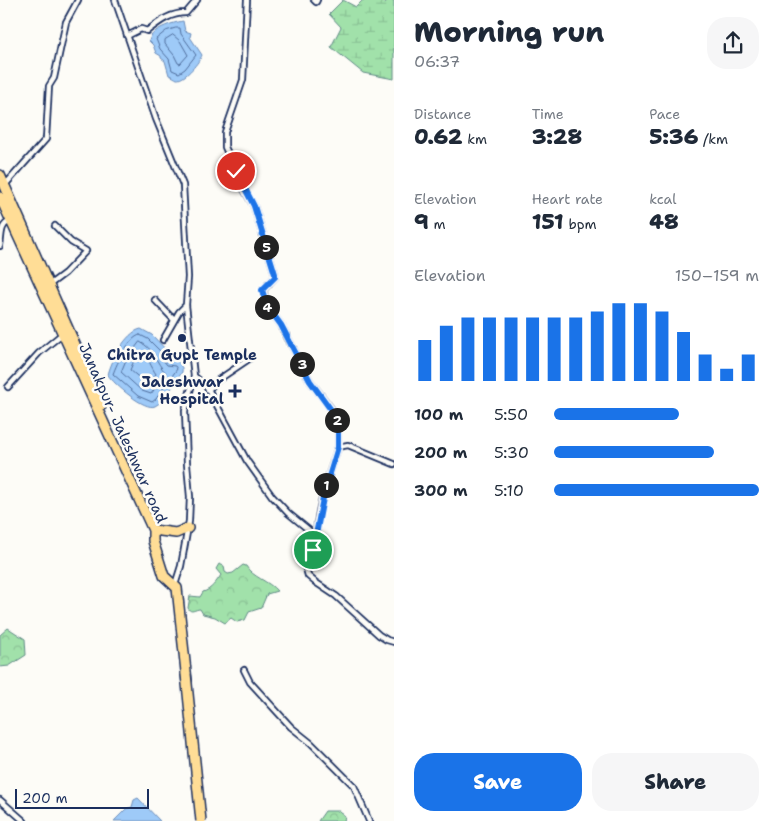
<!DOCTYPE html>
<html lang="en">
<head>
<meta charset="utf-8">
<style>
	:root { --surface:#fff; --page:#f6f6f7; --text:#1f2937; --muted:#747a83; --accent:#1a73e8 }
	body { margin:0; font-family:"Shantell Sans",sans-serif; background:var(--page); color:var(--text); height:100vh; display:flex; flex-direction:column; font-size:19px; white-space:nowrap }
	* { box-sizing:border-box; margin:0 }
	p { font-size:16px; color:var(--muted) }
	.icon { flex:none; width:28px; height:28px; fill:none; stroke:currentColor; stroke-width:2; stroke-linecap:round; stroke-linejoin:round }
	.map { position:relative; flex:1; overflow:hidden }
	.side { display:flex; flex-direction:column; background:var(--surface); width:385px }
	.side>* { flex:none }
	.scale { position:absolute; left:15px; bottom:12px; width:134px; box-sizing:border-box; padding-left:5px; border:2px solid #1b2f5e; border-top:0; font-size:14px; line-height:18px; white-space:nowrap; color:#1b2f5e; -webkit-text-stroke:4px #fdfcf7; paint-order:stroke }
	.pin { position:absolute; display:grid; place-items:center; width:42px; height:42px; color:#fff; margin:-21px; border:2px solid #fff; border-radius:50%; box-shadow:0 1px 5px #0007 }
	.km { position:absolute; width:25px; height:25px; margin:-12px; border-radius:50%; background:#222; color:#fff; font-size:14px; line-height:25px; text-align:center }
	.round { display:grid; place-items:center; flex:none; width:52px; height:52px; border-radius:20px; background:var(--page) }
	.summary { display:flex; align-items:center; justify-content:space-between; height:85px; padding:0 20px }
	h1 { font-size:28px; font-weight:800; line-height:38px }
	.stats { display:grid; grid-template-columns:repeat(3,1fr); gap:8px; height:85px; padding:5px 20px }
	.stats div { display:grid; align-content:center }
	.stats b { font-size:21px; font-weight:800 }
	.stats small { font-size:14px; font-weight:400 }
	.stats p { font-size:14px }
	.chart { height:140px; padding:10px 20px }
	.chart p { display:flex; justify-content:space-between }
	.chart svg { width:100%; height:90px; margin-top:5px; stroke:var(--accent); stroke-width:6 }
	.button { display:flex; gap:10px; margin-top:auto; padding:10px 20px }
	.button a { flex:1; height:58px; border-radius:20px; background:var(--accent); color:#fff; font-size:20px; font-weight:800; line-height:58px; text-align:center }
	.button a+a { background:var(--page); color:var(--text) }
	ul { padding:0 20px; list-style:none; font-size:16px }
	li { display:grid; grid-template-columns:80px 60px 1fr; align-items:center; height:38px }
	li i { height:12px; border-radius:6px; background:var(--accent) }
	main { display:flex; flex:1; min-height:0 }
	.map>svg:first-child { display:block }
	.forest { fill:url(#forest-crowns); stroke:#5e8884 }
	.wetland { fill:url(#wetland-marsh); stroke:#5e8884 }
	.water { fill:#9ecaf8; stroke:#6a8cba }
	.lines { fill:none; stroke-linecap:round; stroke-linejoin:round }
	.shore { stroke:#4f6d9c; stroke-width:1 }
	.street-casing { stroke:#1b2f5e; stroke-width:8 }
	.highway-casing { stroke:#1b2f5e; stroke-width:12 }
	.street { stroke:#fdfcf7; stroke-width:4.5 }
	.highway { stroke:#ffdd96; stroke-width:9 }
	.highway-bridge-casing { stroke:#1b2f5e; stroke-width:12; stroke-linecap:butt }
	.highway-bridge { stroke:#ffdd96; stroke-width:9 }
	.route-casing { stroke:#fff; stroke-width:10 }
	.route { stroke:#1a73e8; stroke-width:6 }
	.poi-dot { fill:#1b2f5e; stroke:#fdfcf7; stroke-width:2 }
	.labels { text-anchor:middle; stroke-width:5; stroke-linejoin:round; paint-order:stroke }
	.poi-label { font-size:15px; font-weight:bold; fill:#1b2f5e; stroke:#fdfcf7 }
	.street-label { font-size:15px; fill:#1b2f5e; stroke:#fdfcf7 }
</style>
</head>
<body>
<main>
<div class="map">
<svg width="394" height="821" viewBox="0 0 394 821">
	<defs>
		<pattern id="forest-crowns" width="20" height="18" patternUnits="userSpaceOnUse" patternTransform="scale(1.25)"><rect width="20" height="18" fill="#a1e1aa"/><path d="M2 6a3 3 0 1 1 6 0M12 15a3 3 0 1 1 6 0" fill="none" stroke="#8ac195"/></pattern>
		<pattern id="wetland-marsh" width="20" height="14" patternUnits="userSpaceOnUse" patternTransform="scale(1.25)"><rect width="20" height="14" fill="#a1e1aa"/><path d="M1 5h8M5 5V1M11 12h8M15 12V8" fill="none" stroke="#8ac195"/></pattern>
	</defs>
	<rect width="100%" height="100%" fill="#fdfcf7"/>
	<filter id="ink" filterUnits="userSpaceOnUse"><feTurbulence type="fractalNoise" baseFrequency=".02" numOctaves="2"/><feDisplacementMap in="SourceGraphic" scale="10" xChannelSelector="R" yChannelSelector="G"/><feConvolveMatrix kernelMatrix="1 2 1 2 8 2 1 2 1" color-interpolation-filters="sRGB"/></filter>
	<g filter="url(#ink)">
		<!-- forest -->
		<path class="forest" d="M219 564 224 566 225 572 228 574 233 573 243 565 246 566C252 577 269 581 277 591L267 594 261 608 249 612 245 620 237 622 231 618 225 623 215 617 203 614 200 609C195 609 191 614 188 608L190 596 200 597 203 592C211 590 217 581 221 575L216 569Z
			M8 628 25 639 26 655 9 666 0 667V635Z
			M325 811H339L345 816 344 821H318Z"/>
		<!-- wetland -->
		<path class="wetland" d="M343 0 356 7 363 0H381L385 3 387 0H394V79L363 73 331 47 341 27 329 14Z"/>
		<!-- water -->
		<path class="water" d="M183 21 185 31 191 33 190 37 202 55C200 61 185 80 177 79 175 78 172 76 169 75L165 61 161 58V56L156 53 153 45 149 41C152 28 172 23 183 21Z
			M141 329 152 335 170 354 167 358 171 362 174 358C179 363 183 365 182 372 176 381 164 402 155 406 145 411 114 384 108 375 111 361 126 332 141 329Z
			M138 798 160 821H114L126 809 132 807 134 800Z"/>
		<g class="lines">
			<!-- shore -->
			<path class="shore" d="M176 28H180L181 34 196 55 185 69 179 73 172 70 169 59 160 49 156 39 166 31Z
				M173 35 180 41 188 55 180 64 178 63 174 55 165 44V40Z
				M140 335 148 339 162 353 163 360 167 365 175 366 177 369 156 399 152 402 138 396 113 374C117 363 129 337 140 335Z
				M140 342C155 349 155 362 166 373L151 394 142 391 121 372 126 360Z
				M142 353C149 358 151 367 156 374L148 385 130 370 133 363Z"/>
			<defs>
				<path id="street" d="M115 0 156 119 183 185 188 277 186 305 194 376 185 411 187 464 190 497 189 521 181 566 175 585
					M247 0 243 80 225 132V147L245 191 254 206 275 274V277L263 290 267 306 281 325 310 381 335 414 338 423V447L348 445 394 464
					M314 0 316 2 317 0
					M127 36 141 29 147 31C159 22 170 13 186 13L197 0
					M5 185 46 139 49 86 54 78 66 22 78 0
					M0 246C2 233 0 226 10 221
					M49 285 65 273 86 251 71 242 55 226
					M155 300 174 320
					M163 340 179 312 186 305
					M194 376 207 387 247 461 272 496 288 513 315 535C318 546 310 555 305 565L308 576 315 582 336 596 379 635 387 640 394 642
					M8 387 39 353 62 334
					M208 390 218 380 249 359
					M316 538C317 507 329 476 338 447
					M244 670 250 682 291 727 311 743 354 786 369 821
					M0 800 24 821"/>
				<path id="highway" d="M0 175 102 405
					M0 197 153 530V541L164 576 177 588 187 681
					M153 530 176 533 188 528"/>
			</defs>
			<!-- street casing -->
			<use href="#street" class="street-casing"/>
			<!-- highway casing -->
			<use href="#highway" class="highway-casing"/>
			<!-- street -->
			<use href="#street" class="street"/>
			<!-- highway -->
			<use href="#highway" class="highway"/>
			<defs>
				<path id="highway-bridge" d="M186 674 201 821"/>
			</defs>
			<!-- highway-bridge casing -->
			<use href="#highway-bridge" class="highway-bridge-casing"/>
			<!-- highway-bridge -->
			<use href="#highway-bridge" class="highway-bridge"/>
		</g>
	</g>
	<g class="lines" filter="url(#ink)">
		<defs>
			<path id="route" d="M236 171 254 206 275 274V277L262 290 267 306 281 325 310 381 334 414 338 423V447L324 493 313 550"/>
		</defs>
		<!-- route casing -->
		<use href="#route" class="route-casing"/>
		<!-- route -->
		<use href="#route" class="route"/>
	</g>
	<!-- markers -->
	<g class="poi-dot">
		<circle cx="182" cy="338" r="5"/>
		<path d="M232.5 383.5h5v5h5v5h-5v5h-5v-5h-5v-5h5z"/>
	</g>
	<g class="labels">
		<!-- poi labels -->
		<g class="poi-label">
			<text x="182" y="360">Chitra Gupt Temple</text>
			<text x="224" y="387" text-anchor="end">Jaleshwar<tspan x="224" dy="17">Hospital</tspan></text>
		</g>
		<!-- street labels -->
		<g class="street-label">
			<text transform="translate(123 433) rotate(66)" y="5">Janakpur- Jaleshwar road</text>
		</g>
	</g>
</svg>
<div class="scale">200 m</div>
<div class="pin" style="left:313px;top:550px;background:#1e9e55"><svg class="icon" aria-label="arrive" viewBox="0 0 24 24"><path d="M6 21V4h12l-3 4 3 4H6"/></svg></div>
<div class="pin" style="left:236px;top:171px;background:#d93025"><svg class="icon" aria-label="check" viewBox="0 0 24 24"><path d="M5 12l5 5 9-10"/></svg></div>
<b class="km" style="left:326px;top:485px">1</b>
<b class="km" style="left:337px;top:420px">2</b>
<b class="km" style="left:302px;top:364px">3</b>
<b class="km" style="left:267px;top:307px">4</b>
<b class="km" style="left:266px;top:247px">5</b>
</div>
<section class="side">
<div class="summary"><div><h1>Morning run</h1><p>06:37</p></div><a class="round"><svg class="icon" aria-label="share" viewBox="0 0 24 24"><path d="M12 15V3M7 8l5-5 5 5M5 13v7h14v-7"/></svg></a></div>
<div class="stats">
<div><p>Distance</p><b>0.62<small> km</small></b></div>
<div><p>Time</p><b>3:28</b></div>
<div><p>Pace</p><b>5:36<small> /km</small></b></div>
</div>
<div class="stats">
<div><p>Elevation</p><b>9<small> m</small></b></div>
<div><p>Heart rate</p><b>151<small> bpm</small></b></div>
<div><p>kcal</p><b>48</b></div>
</div>
<div class="chart"><p><span>Elevation</span>150–159 m</p>
<svg viewBox="0 0 160 44" preserveAspectRatio="none"><path d="M5 44V24M15 44V17M25 44V13M35 44V13M45 44V13M55 44V13M65 44V13M75 44V13M85 44V10M95 44V6M105 44V6M115 44V10M125 44V20M135 44V31M145 44V38M155 44V31"/></svg>
</div>
<ul>
<li><b>100 m</b>5:50<i style="width:61%"></i></li>
<li><b>200 m</b>5:30<i style="width:78%"></i></li>
<li><b>300 m</b>5:10<i style="width:100%"></i></li>
</ul>
<div class="button"><a>Save</a><a>Share</a></div>
</section>
</main>
</body>
</html>
